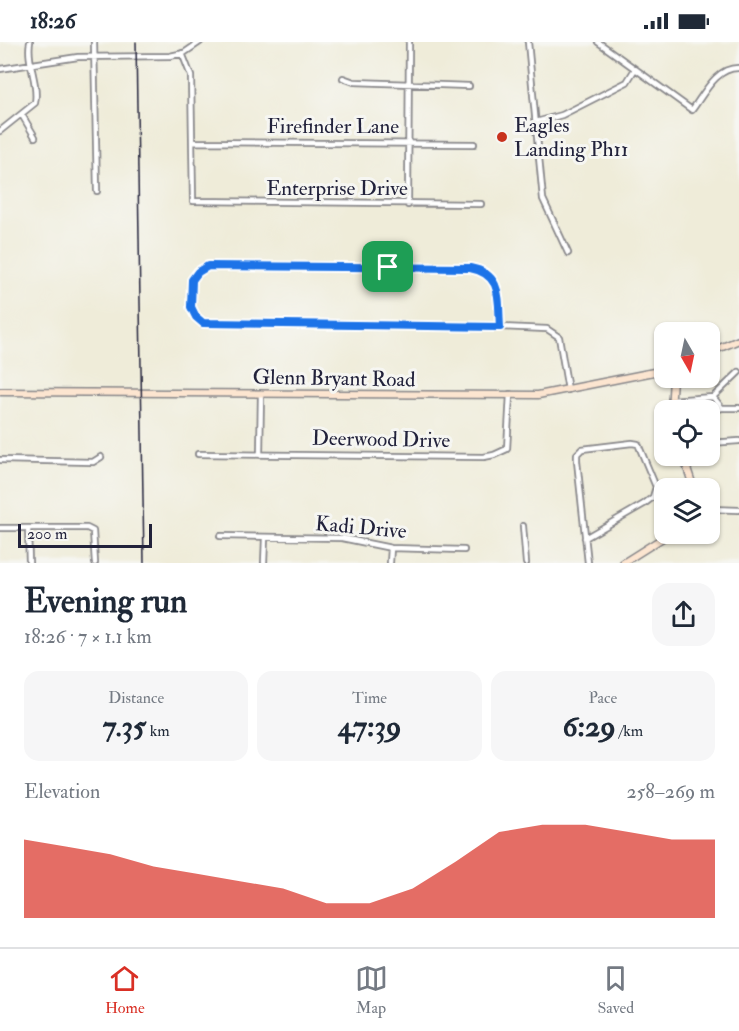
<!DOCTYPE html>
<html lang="en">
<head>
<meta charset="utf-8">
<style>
	:root { --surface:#fff; --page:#f6f6f7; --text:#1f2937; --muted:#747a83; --line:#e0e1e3; --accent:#d93025 }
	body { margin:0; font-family:"IM FELL Double Pica",serif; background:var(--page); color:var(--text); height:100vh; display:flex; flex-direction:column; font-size:22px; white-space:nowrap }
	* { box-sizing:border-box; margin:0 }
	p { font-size:20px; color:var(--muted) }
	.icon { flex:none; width:33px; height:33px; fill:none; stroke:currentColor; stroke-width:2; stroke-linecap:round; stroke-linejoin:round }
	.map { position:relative; height:521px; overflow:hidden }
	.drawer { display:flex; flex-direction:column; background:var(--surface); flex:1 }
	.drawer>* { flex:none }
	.needle { width:39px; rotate:171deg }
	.tools { position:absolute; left:654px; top:280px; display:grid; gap:12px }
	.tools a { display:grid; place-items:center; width:66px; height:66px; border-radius:12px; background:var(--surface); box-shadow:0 2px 4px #0004; font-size:30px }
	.scale { position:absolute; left:18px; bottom:15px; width:134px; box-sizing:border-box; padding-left:6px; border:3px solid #22223b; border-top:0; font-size:16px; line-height:21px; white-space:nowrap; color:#22223b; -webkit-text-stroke:4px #f6f6f2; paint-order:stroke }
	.pin { position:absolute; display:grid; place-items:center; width:51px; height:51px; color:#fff; margin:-26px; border-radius:12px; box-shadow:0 3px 9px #0006 }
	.round { display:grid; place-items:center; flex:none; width:63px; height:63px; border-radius:18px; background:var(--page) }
	.headline { display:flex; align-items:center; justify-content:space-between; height:102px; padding:0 24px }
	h1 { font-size:33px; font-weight:700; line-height:45px }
	.stats { display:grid; grid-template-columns:repeat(3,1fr); gap:9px; height:102px; padding:6px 24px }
	.stats div { display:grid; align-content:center; border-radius:15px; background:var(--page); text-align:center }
	.stats b { font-size:30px; font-weight:700 }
	.stats small { font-size:16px; font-weight:400 }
	.stats p { font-size:16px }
	.chart { height:168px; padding:12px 24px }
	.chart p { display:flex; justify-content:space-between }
	.chart svg { width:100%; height:108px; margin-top:6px; fill:var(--accent); opacity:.7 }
	.status { display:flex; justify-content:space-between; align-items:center; height:42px; padding:0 30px; background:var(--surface); direction:ltr }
	.status svg { height:16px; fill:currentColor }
	.tabs { display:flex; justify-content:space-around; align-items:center; height:84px; border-top:2px solid var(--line); background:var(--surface); font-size:16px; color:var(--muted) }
	.tabs a { display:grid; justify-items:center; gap:3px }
	.tabs .selected { color:var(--accent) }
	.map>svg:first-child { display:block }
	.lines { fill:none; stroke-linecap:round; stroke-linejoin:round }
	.street-casing { stroke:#88878a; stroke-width:8 }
	.secondary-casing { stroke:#88878a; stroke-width:9 }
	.street { stroke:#fff; stroke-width:4.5 }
	.secondary { stroke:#fce5d0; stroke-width:6 }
	.rail { stroke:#22223b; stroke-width:1.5 }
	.route-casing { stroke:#fff; stroke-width:12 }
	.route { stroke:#1a73e8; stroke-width:8 }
	.poi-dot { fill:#c8321e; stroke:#f6f6f2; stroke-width:2 }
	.labels { text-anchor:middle; stroke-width:6; stroke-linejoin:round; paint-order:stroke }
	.poi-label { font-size:21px; fill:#22223b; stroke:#f6f6f2; text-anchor:start }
	.street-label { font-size:21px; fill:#22223b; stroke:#f6f6f2 }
</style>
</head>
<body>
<div class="status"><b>18:26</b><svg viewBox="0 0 49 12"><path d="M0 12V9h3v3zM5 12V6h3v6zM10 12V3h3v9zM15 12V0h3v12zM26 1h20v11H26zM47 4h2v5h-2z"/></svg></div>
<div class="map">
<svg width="739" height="521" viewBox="0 0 739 521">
	<rect width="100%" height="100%" fill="#f6f6f2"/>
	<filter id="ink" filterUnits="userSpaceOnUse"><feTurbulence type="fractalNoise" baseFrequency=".0167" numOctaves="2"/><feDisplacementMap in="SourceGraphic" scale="12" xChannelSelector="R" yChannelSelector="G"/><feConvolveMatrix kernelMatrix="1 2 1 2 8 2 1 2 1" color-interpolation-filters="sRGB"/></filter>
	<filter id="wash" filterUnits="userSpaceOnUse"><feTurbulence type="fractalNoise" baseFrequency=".008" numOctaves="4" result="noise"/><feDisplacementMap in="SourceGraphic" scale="24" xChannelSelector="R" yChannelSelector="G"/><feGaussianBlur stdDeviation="1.35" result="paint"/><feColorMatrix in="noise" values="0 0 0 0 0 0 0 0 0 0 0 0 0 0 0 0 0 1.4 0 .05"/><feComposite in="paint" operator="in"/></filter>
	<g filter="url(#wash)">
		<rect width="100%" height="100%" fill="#efecd9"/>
	</g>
	<g filter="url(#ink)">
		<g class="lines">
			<defs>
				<path id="street" d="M94 0 97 149
					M528 0 543 157 568 211
					M598 0 692 68C704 52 716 25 739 26
					M182 11 191 34 193 159 481 162
					M0 27 78 15 170 14 184 11 200 0
					M343 36 354 40 469 44
					M22 73 35 95
					M536 80 562 73 627 40 635 27
					M0 89 35 61C39 41 26 20 30 0
					M192 100 474 102
					M408 163 409 0
					M208 224 470 226C503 232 498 257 500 285L203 281 196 275 191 265 192 238 198 230Z
					M500 285 547 287 559 295 568 348
					M713 355 722 366H739
					M702 356V369
					M671 358 713 355 739 330
					M710 369 722 366
					M710 401 739 399
					M198 412 484 415 494 413 507 407 510 352
					M260 413 261 351
					M0 418 93 420 101 415
					M710 467 739 468
					M523 484 526 521
					M0 486H87L93 489 95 521
					M28 486 29 521
					M220 494 342 496 391 506 464 508
					M585 496 644 462 653 455 656 445 638 402 632 401 582 407 577 412V419L588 521
					M264 521 265 496
					M390 521 391 506"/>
				<path id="secondary" d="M710 310 739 298
					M0 350 538 353 664 328
					M671 369 673 336
					M683 414 694 447
					M623 521 669 492"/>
			</defs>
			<!-- street casing -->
			<use href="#street" class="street-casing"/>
			<!-- secondary casing -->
			<use href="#secondary" class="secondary-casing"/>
			<!-- street -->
			<use href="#street" class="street"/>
			<!-- secondary -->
			<use href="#secondary" class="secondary"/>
			<!-- rail -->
			<path class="rail" d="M136 0 144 521"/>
		</g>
	</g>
	<g class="lines" filter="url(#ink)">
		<defs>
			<path id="route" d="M208 224 470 226C503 232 498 257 500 285L203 281 196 275 191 265 192 238 198 230Z"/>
		</defs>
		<!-- route casing -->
		<use href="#route" class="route-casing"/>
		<!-- route -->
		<use href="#route" class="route"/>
	</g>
	<!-- markers -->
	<circle class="poi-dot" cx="502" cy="95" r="6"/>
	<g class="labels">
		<!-- poi labels -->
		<g class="poi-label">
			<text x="514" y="90">Eagles<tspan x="514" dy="24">Landing Ph11</tspan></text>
		</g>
		<!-- street labels -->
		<g class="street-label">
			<text x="333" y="91">Firefinder Lane</text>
			<text x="337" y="153">Enterprise Drive</text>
			<text transform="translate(334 336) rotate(1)" y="7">Glenn Bryant Road</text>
			<text transform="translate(381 397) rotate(1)" y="7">Deerwood Drive</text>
			<text transform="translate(361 485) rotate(5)" y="7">Kadi Drive</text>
		</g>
	</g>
</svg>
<div class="tools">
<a><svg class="needle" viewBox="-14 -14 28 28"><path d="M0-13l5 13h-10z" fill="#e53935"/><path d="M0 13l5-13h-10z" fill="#747a83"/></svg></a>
<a><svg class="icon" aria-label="locate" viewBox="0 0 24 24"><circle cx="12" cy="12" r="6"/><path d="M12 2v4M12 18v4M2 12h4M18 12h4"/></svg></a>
<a><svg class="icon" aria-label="layers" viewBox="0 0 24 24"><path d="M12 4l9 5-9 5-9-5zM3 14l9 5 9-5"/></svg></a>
</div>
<div class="scale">200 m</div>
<div class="pin" style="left:388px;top:225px;background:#1e9e55"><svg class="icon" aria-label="arrive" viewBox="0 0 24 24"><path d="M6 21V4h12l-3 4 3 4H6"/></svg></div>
</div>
<section class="drawer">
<div class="headline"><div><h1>Evening run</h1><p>18:26 · 7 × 1.1 km</p></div><a class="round"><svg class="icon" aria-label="share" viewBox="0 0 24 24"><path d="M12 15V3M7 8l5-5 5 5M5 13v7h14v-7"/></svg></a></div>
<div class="stats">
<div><p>Distance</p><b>7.35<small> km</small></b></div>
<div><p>Time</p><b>47:39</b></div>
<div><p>Pace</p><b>6:29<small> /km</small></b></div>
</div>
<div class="chart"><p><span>Elevation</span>258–269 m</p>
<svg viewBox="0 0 160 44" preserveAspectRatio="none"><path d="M0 44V12L10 15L20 18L30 23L40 26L50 29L60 32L70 38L80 38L90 32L100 21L110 9L120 6L130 6L140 9L150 12L160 12V44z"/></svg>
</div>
</section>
<nav class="tabs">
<a class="selected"><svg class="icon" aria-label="home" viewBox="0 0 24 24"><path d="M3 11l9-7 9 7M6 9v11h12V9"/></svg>Home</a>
<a><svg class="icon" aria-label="map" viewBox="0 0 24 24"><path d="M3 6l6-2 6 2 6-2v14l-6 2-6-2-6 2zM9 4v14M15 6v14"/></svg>Map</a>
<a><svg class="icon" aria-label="saved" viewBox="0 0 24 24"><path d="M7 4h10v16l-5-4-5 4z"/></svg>Saved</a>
</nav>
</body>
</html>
